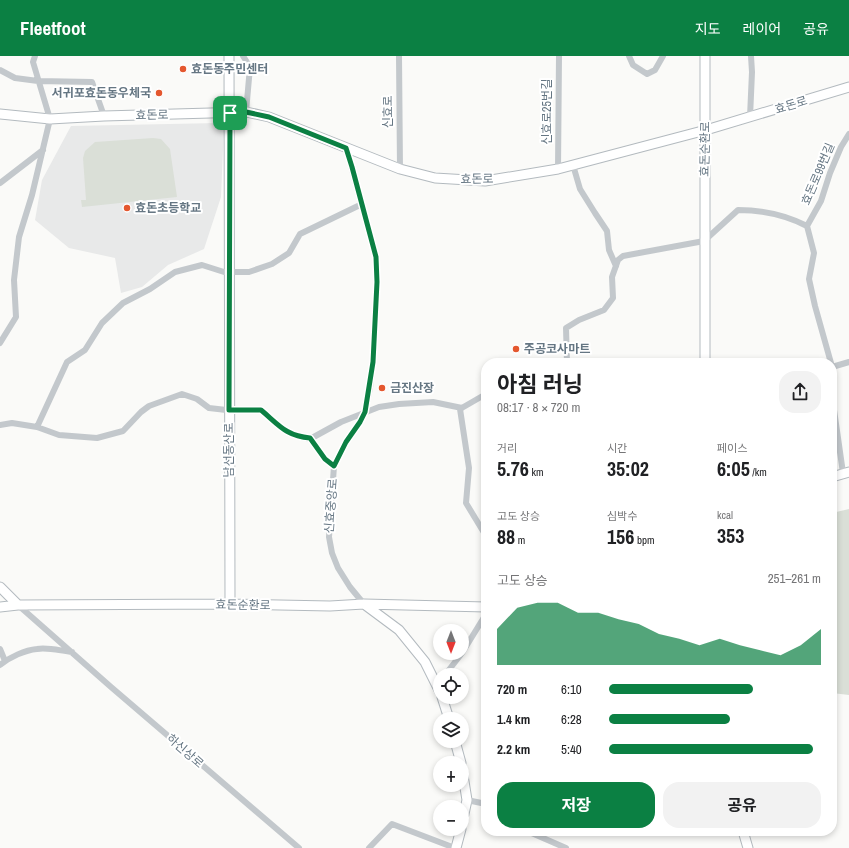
<!DOCTYPE html>
<html lang="ko">
<head>
<meta charset="utf-8">
<style>
	:root { --surface:#fff; --page:#f2f2f2; --text:#202124; --muted:#757577; --accent:#0b8043 }
	body { margin:0; font-family:"Archivo Narrow","Noto Sans KR",sans-serif; background:var(--page); color:var(--text); height:100vh; display:flex; flex-direction:column; font-size:15px; white-space:nowrap }
	* { box-sizing:border-box; margin:0 }
	p { font-size:13px; color:var(--muted) }
	.icon { flex:none; width:22px; height:22px; fill:none; stroke:currentColor; stroke-width:2; stroke-linecap:round; stroke-linejoin:round }
	.map { position:relative; flex:1; overflow:hidden }
	.details { position:absolute; left:481px; top:302px; width:356px; height:478px; display:flex; flex-direction:column; background:var(--surface); border-radius:16px; box-shadow:0 2px 6px #0003 }
	.details>* { flex:none }
	.needle { width:26px; rotate:180deg }
	.fabs { position:absolute; left:433px; top:568px; display:grid; gap:8px }
	.fabs a { display:grid; place-items:center; width:36px; height:36px; border-radius:50%; background:var(--surface); box-shadow:0 2px 6px #0003; font-size:20px }
	.pin { position:absolute; display:grid; place-items:center; width:34px; height:34px; color:#fff; margin:-17px; border-radius:8px; box-shadow:0 2px 6px #0006 }
	.round { display:grid; place-items:center; flex:none; width:42px; height:42px; border-radius:16px; background:var(--page) }
	.summary { display:flex; align-items:center; justify-content:space-between; height:68px; padding:0 16px }
	h1 { font-size:22px; font-weight:700; line-height:30px }
	.metrics { display:grid; grid-template-columns:repeat(3,1fr); gap:6px; height:68px; padding:4px 16px }
	.metrics div { display:grid; align-content:center }
	.metrics b { font-size:20px; font-weight:700 }
	.metrics small { font-size:11px; font-weight:400 }
	.metrics p { font-size:11px }
	.chart { height:112px; padding:8px 16px }
	.chart p { display:flex; justify-content:space-between }
	.chart svg { width:100%; height:72px; margin-top:4px; fill:var(--accent); opacity:.7 }
	.primary-button { display:flex; gap:8px; margin-top:auto; padding:8px 16px }
	.primary-button a { flex:1; height:46px; border-radius:16px; background:var(--accent); color:#fff; font-size:16px; font-weight:700; line-height:46px; text-align:center }
	.primary-button a+a { background:var(--page); color:var(--text) }
	ul { padding:0 16px; list-style:none; font-size:13px }
	li { display:grid; grid-template-columns:64px 48px 1fr; align-items:center; height:30px }
	li i { height:10px; border-radius:5px; background:var(--accent) }
	header { display:flex; align-items:center; gap:24px; box-sizing:border-box; height:56px; padding:0 20px; background:var(--accent); color:#fff }
	header strong { font-size:19px }
	nav { display:flex; gap:22px; margin-inline-start:auto; font-size:14px }
	.map>svg:first-child { display:block }
	.built { fill:#e8e9e9 }
	.green { fill:#dadfd7 }
	.lines { fill:none; stroke-linecap:round; stroke-linejoin:round }
	.secondary-casing { stroke:#b3babf; stroke-width:11 }
	.street { stroke:#c3c8cc; stroke-width:6 }
	.secondary { stroke:#fff; stroke-width:9 }
	.route-casing { stroke:#fff; stroke-width:8 }
	.route { stroke:#0b8043; stroke-width:5 }
	.poi-dot { fill:#e4572e; stroke:#fff; stroke-width:1.5 }
	.labels { text-anchor:middle; stroke-width:4; stroke-linejoin:round; paint-order:stroke }
	.poi-label { font-size:12px; font-weight:bold; fill:#657683; stroke:#fff; text-anchor:start }
	.street-label { font-size:12px; fill:#657683; stroke:#fff }
</style>
</head>
<body>
<header>
<strong>Fleetfoot</strong>
<nav><a>지도</a><a>레이어</a><a>공유</a></nav>
</header>
<div class="map">
<svg width="849" height="792" viewBox="0 0 849 792">
	<rect width="100%" height="100%" fill="#fafaf8"/>
	<!-- built -->
	<path class="built" d="M218 67 224 70 221 141 204 193 168 209 142 231 121 237 115 202 69 192 35 164 42 124 71 70Z"/>
	<!-- green -->
	<path class="green" d="M153 82 161 83 170 93 177 141 82 151 81 144H86L83 102 85 95 95 86Z
		M849 453V639L832 637V457Z"/>
	<g class="lines">
		<defs>
			<path id="secondary" d="M229 0 230 548
				M705 0V307
				M0 58 50 63 104 60 246 56 269 61 400 113 435 122 485 125 558 113 706 74 849 31
				M832 421 849 416
				M0 531 18 549
				M364 548 399 574 425 606 440 636
				M0 551 18 549 230 548 330 550 364 548 486 551
				M442 641 449 663
				M455 685 461 707
				M462 713 467 744 462 767
				M743 775 748 792
				M456 792 461 773"/>
		</defs>
		<!-- secondary casing -->
		<use href="#secondary" class="secondary-casing"/>
		<!-- street -->
		<path class="street" d="M243 0 250 11 246 56
			M399 0 400 113
			M629 0 633 9 647 18 655 14 663 0
			M0 14 15 22 38 25 92 26 104 60
			M750 61 752 16 751 0
			M346 92 376 201 377 226 373 306 370 332 365 356 360 366 346 386 334 410 329 481 332 497 338 512 350 531 364 548
			M573 109 580 133 595 157 607 175 609 194 616 210
			M558 113 559 0
			M0 127 43 94
			M0 287 16 261 14 224 19 181 32 139 50 63 33 6 35 0
			M567 307 566 272 579 264 604 254 613 242 612 221 618 204 623 200 704 185 738 154C762 154 786 159 807 170
			M831 307 815 250 809 223 814 197 807 170 821 145 830 117 841 91 849 78
			M832 311 849 306
			M486 338 460 353 469 412 466 447 486 480
			M832 349 834 354 843 417
			M0 369 12 367 37 371 59 379 97 382 123 375 141 356 149 350 182 338 197 343 209 352 235 355 261 354C279 369 286 379 310 383L325 403 334 410
			M37 371 67 306 85 294 102 267 123 247 150 233 175 216 202 209 224 216H249L272 208 289 197 300 178 362 148
			M310 383 341 366 379 351 399 348 433 346 462 352
			M18 549 111 631 299 792
			M0 593 5 605
			M462 597 486 558
			M0 609C10 601 25 594 37 593 48 591 61 595 72 596
			M445 619 462 597
			M467 744 486 748
			M527 775 566 792
			M369 792 392 768 455 792"/>
		<!-- secondary -->
		<use href="#secondary" class="secondary"/>
	</g>
	<g class="lines">
		<defs>
			<path id="route" d="M246 56 269 61 346 92 352 111 376 201 377 226 373 306 365 356 360 366 346 386 334 410 325 403 310 382C286 380 279 369 261 354H229L230 57Z"/>
		</defs>
		<!-- route casing -->
		<use href="#route" class="route-casing"/>
		<!-- route -->
		<use href="#route" class="route"/>
	</g>
	<!-- markers -->
	<g class="poi-dot">
		<circle cx="183" cy="13" r="4"/>
		<circle cx="159" cy="37" r="4"/>
		<circle cx="127" cy="152" r="4"/>
		<circle cx="516" cy="293" r="4"/>
		<circle cx="382" cy="332" r="4"/>
	</g>
	<g class="labels">
		<!-- poi labels -->
		<g class="poi-label">
			<text x="191" y="17">효돈동주민센터</text>
			<text x="151" y="41" text-anchor="end">서귀포효돈동우체국</text>
			<text x="135" y="156">효돈초등학교</text>
			<text x="524" y="297">주공코사마트</text>
			<text x="390" y="336">금진산장</text>
		</g>
		<!-- street labels -->
		<g class="street-label">
			<text transform="translate(791 49) rotate(-17)" y="4">효돈로</text>
			<text transform="translate(388 56) rotate(-90)" y="4">신효로</text>
			<text transform="translate(547 56) rotate(-90)" y="4">신효로25번길</text>
			<text transform="translate(152 59) rotate(-1)" y="4">효돈로</text>
			<text transform="translate(705 93) rotate(-89)" y="4">효돈순환로</text>
			<text transform="translate(818 118) rotate(-67)" y="4">효돈로99번길</text>
			<text transform="translate(477 123) rotate(-1)" y="4">효돈로</text>
			<text transform="translate(229 394) rotate(-90)" y="4">남선동산로</text>
			<text transform="translate(331 450) rotate(-86)" y="4">신효중앙로</text>
			<text transform="translate(243 549) rotate(1)" y="4">효돈순환로</text>
			<text transform="translate(185 695) rotate(41)" y="4">하신상로</text>
		</g>
	</g>
</svg>
<div class="fabs">
<a><svg class="needle" viewBox="-14 -14 28 28"><path d="M0-13l5 13h-10z" fill="#e53935"/><path d="M0 13l5-13h-10z" fill="#757577"/></svg></a>
<a><svg class="icon" aria-label="locate" viewBox="0 0 24 24"><circle cx="12" cy="12" r="6"/><path d="M12 2v4M12 18v4M2 12h4M18 12h4"/></svg></a>
<a><svg class="icon" aria-label="layers" viewBox="0 0 24 24"><path d="M12 4l9 5-9 5-9-5zM3 14l9 5 9-5"/></svg></a>
<a>+</a>
<a>−</a>
</div>
<div class="pin" style="left:230px;top:57px;background:#1e9e55"><svg class="icon" aria-label="arrive" viewBox="0 0 24 24"><path d="M6 21V4h12l-3 4 3 4H6"/></svg></div>
<section class="details">
<div class="summary"><div><h1>아침 러닝</h1><p>08:17 · 8 × 720 m</p></div><a class="round"><svg class="icon" aria-label="share" viewBox="0 0 24 24"><path d="M12 15V3M7 8l5-5 5 5M5 13v7h14v-7"/></svg></a></div>
<div class="metrics">
<div><p>거리</p><b>5.76<small> km</small></b></div>
<div><p>시간</p><b>35:02</b></div>
<div><p>페이스</p><b>6:05<small> /km</small></b></div>
</div>
<div class="metrics">
<div><p>고도 상승</p><b>88<small> m</small></b></div>
<div><p>심박수</p><b>156<small> bpm</small></b></div>
<div><p>kcal</p><b>353</b></div>
</div>
<div class="chart"><p><span>고도 상승</span>251–261 m</p>
<svg viewBox="0 0 160 44" preserveAspectRatio="none"><path d="M0 44V22L10 9L20 6L30 6L40 12L50 12L60 16L70 19L80 25L90 28L100 32L110 28L120 32L130 35L140 38L150 32L160 22V44z"/></svg>
</div>
<ul>
<li><b>720 m</b>6:10<i style="width:68%"></i></li>
<li><b>1.4 km</b>6:28<i style="width:57%"></i></li>
<li><b>2.2 km</b>5:40<i style="width:96%"></i></li>
</ul>
<div class="primary-button"><a>저장</a><a>공유</a></div>
</section>
</div>
</body>
</html>
